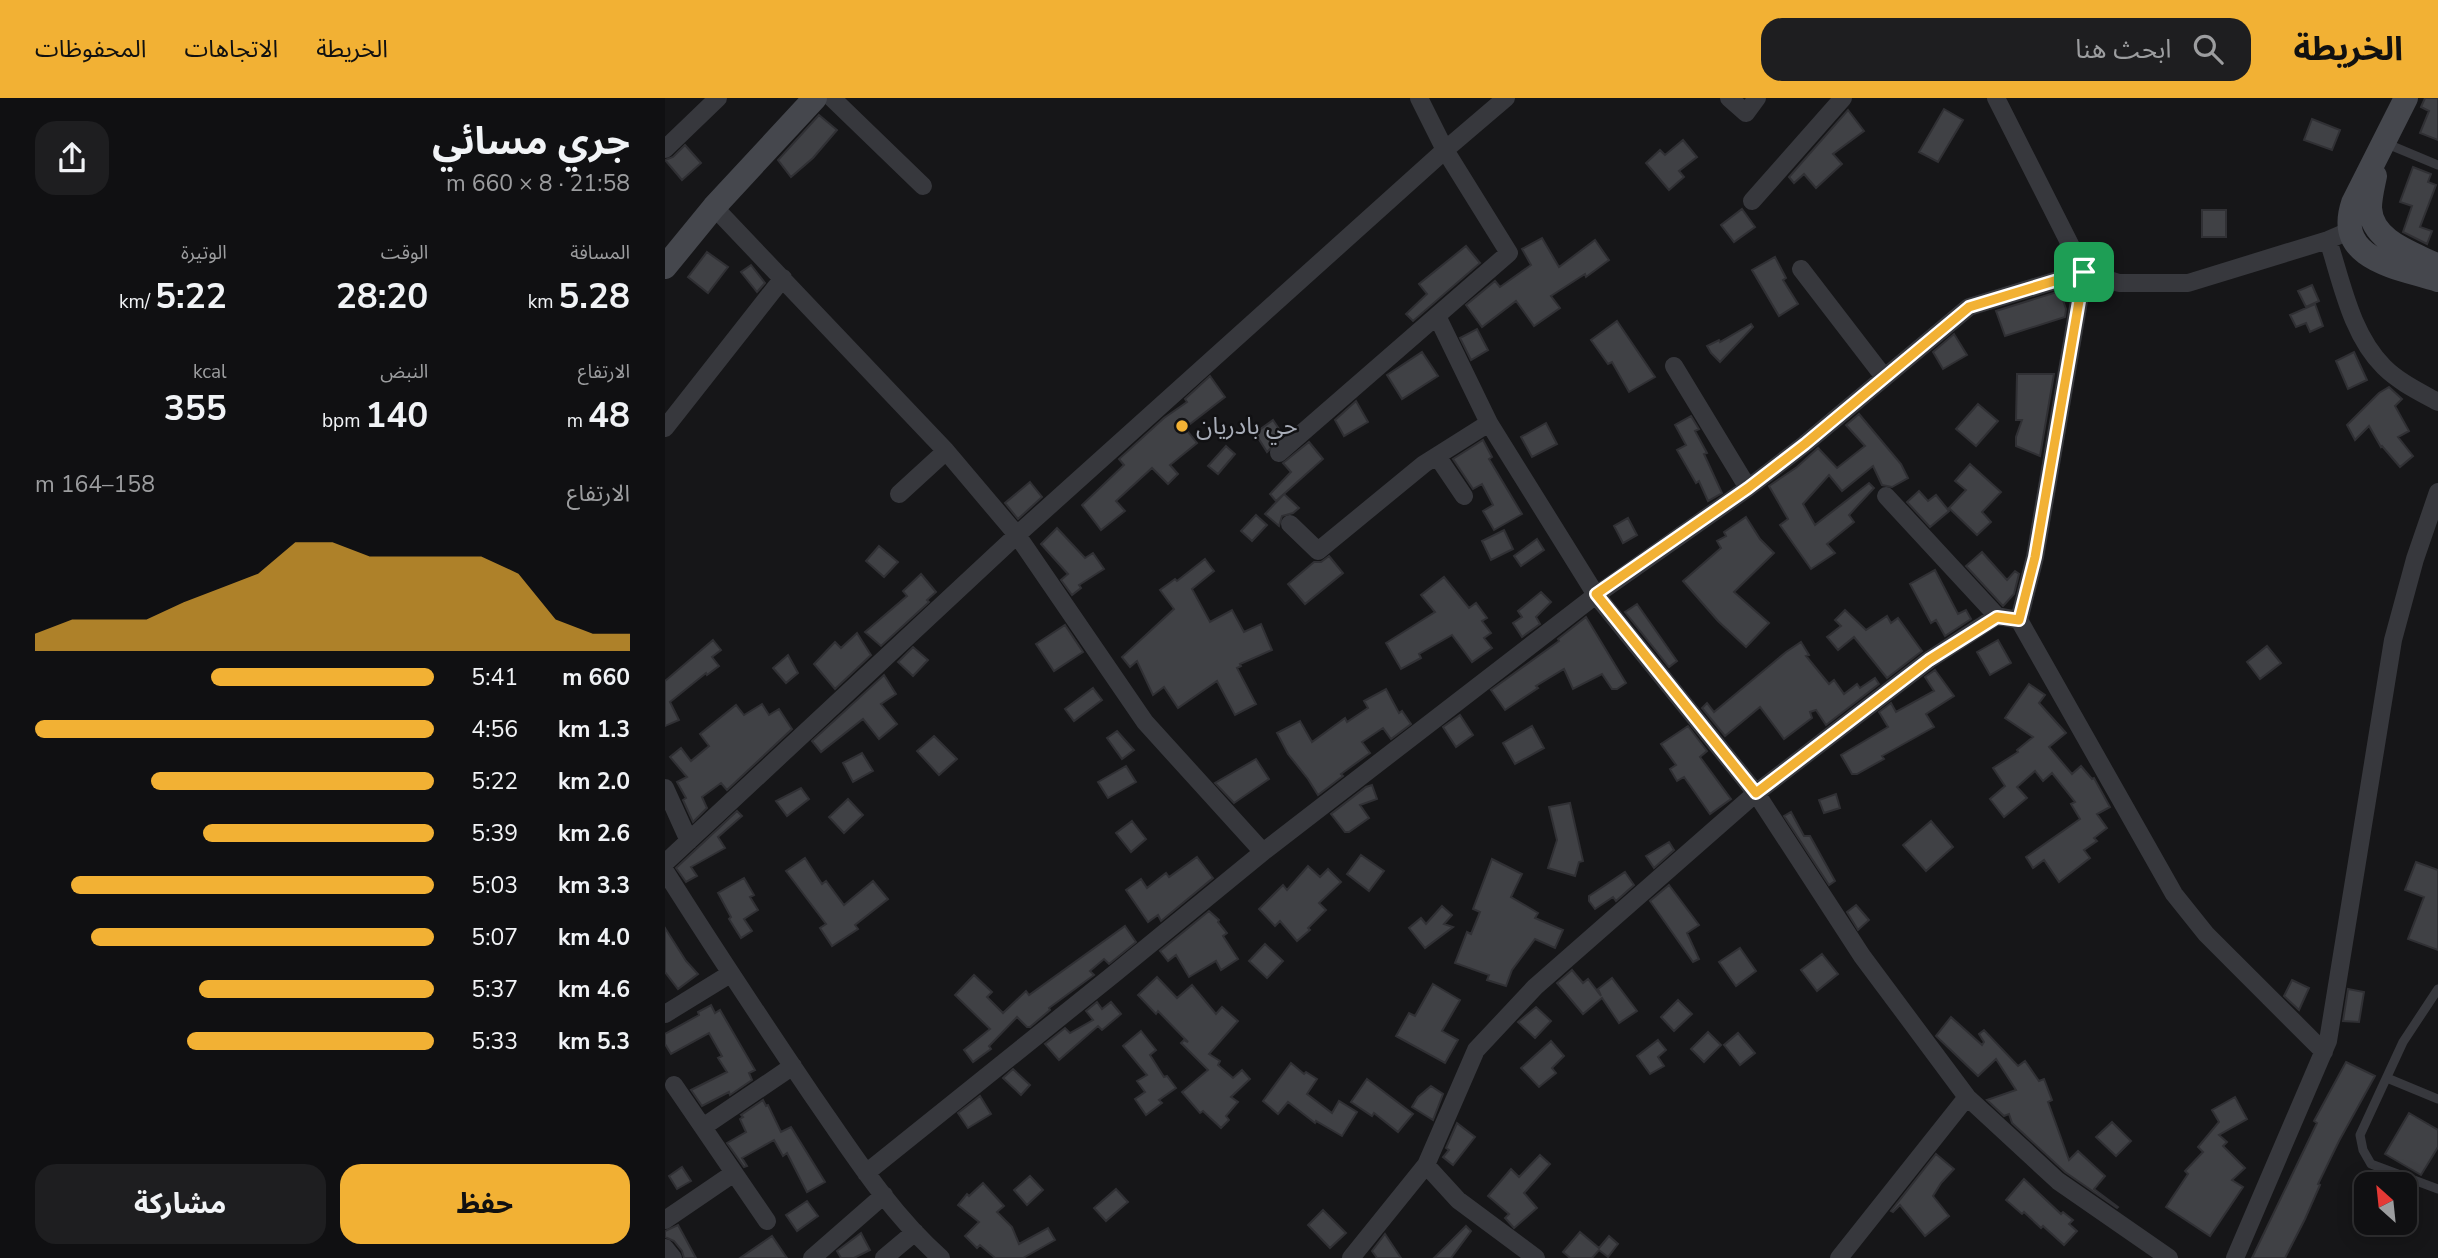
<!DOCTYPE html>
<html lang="ar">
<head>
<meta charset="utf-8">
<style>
	:root { --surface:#101012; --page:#1e1e20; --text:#f1f3f6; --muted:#9c9d9f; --line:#303032; --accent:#f2b134 }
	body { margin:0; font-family:"Nunito Sans","Noto Sans Arabic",sans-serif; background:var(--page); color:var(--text); direction:rtl; height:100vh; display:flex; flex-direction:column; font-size:26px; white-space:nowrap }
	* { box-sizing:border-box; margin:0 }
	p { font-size:23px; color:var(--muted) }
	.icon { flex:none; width:38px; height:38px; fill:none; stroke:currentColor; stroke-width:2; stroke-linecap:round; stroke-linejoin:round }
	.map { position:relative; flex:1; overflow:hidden; direction:ltr }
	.panel { display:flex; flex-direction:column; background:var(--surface); width:665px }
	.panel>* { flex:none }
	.needle { width:46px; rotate:333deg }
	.tools { position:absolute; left:1689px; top:1074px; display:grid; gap:14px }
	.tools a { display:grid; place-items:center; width:63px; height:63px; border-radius:14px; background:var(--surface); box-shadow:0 4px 18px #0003,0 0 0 2px var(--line); font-size:35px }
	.pin { position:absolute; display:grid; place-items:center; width:60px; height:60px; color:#fff; margin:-30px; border-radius:14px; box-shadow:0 4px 10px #0006 }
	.round { display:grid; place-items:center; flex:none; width:74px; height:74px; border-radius:21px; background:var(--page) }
	.headline { display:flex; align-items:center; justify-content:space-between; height:119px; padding:0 35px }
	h1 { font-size:38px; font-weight:700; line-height:52px }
	.metrics { display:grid; grid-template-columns:repeat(3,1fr); gap:10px; height:119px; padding:7px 35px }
	.metrics div { display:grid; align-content:center }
	.metrics b { font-size:35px; font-weight:700 }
	.metrics small { font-size:19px; font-weight:400 }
	.metrics p { font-size:19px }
	.chart { height:196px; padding:14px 35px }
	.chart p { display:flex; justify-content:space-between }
	.chart svg { width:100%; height:126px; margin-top:7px; fill:var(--accent); opacity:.7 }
	.primary-button { display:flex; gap:14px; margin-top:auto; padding:14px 35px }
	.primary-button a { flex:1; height:80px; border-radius:21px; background:var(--accent); color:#111; font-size:28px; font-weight:700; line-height:80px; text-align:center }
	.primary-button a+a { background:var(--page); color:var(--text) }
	ul { padding:0 35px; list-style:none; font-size:23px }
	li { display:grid; grid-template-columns:112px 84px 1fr; align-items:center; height:52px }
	li i { height:18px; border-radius:9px; background:var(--accent) }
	header { display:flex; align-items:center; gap:42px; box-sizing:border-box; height:98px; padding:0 35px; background:var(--accent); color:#111 }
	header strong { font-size:33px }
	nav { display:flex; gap:38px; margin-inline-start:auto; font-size:24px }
	.search { width:490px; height:63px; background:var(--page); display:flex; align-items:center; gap:18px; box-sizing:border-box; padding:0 24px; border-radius:21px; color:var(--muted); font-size:26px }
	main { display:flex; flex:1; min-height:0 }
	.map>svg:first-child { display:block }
	.building { fill:#404145; stroke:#303034; stroke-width:2 }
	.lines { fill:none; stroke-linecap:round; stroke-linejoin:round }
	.lane { stroke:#37383d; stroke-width:9 }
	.street { stroke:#37383d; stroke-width:18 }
	.secondary { stroke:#45474d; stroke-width:24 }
	.route-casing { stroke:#fff; stroke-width:14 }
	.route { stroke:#f2b134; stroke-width:9 }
	.poi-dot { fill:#f2b134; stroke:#111113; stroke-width:2.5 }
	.labels { text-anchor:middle; stroke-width:5; stroke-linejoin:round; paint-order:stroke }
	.poi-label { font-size:24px; fill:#a8adb8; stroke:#111113; text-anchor:start }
</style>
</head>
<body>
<header>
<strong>الخريطة</strong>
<div class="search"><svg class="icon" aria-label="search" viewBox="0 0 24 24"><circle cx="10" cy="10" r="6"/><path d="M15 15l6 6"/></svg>ابحث هنا</div>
<nav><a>الخريطة</a><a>الاتجاهات</a><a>المحفوظات</a></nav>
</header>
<main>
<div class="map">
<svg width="1773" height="1160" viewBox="0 0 1773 1160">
	<rect width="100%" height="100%" fill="#161618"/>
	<!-- building -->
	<path class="building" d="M1760 0H1773V42L1755 35 1764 13 1756 9Z
		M1279 11 1298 22 1273 64 1254 54Z
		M1183 12 1199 33 1168 56 1177 66 1151 90 1139 76 1129 85 1124 79Z
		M154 17 172 32 148 60 126 79 113 62Z
		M1647 21 1675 32 1667 52 1639 42Z
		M1018 42 1032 59 1014 73 1019 79 1004 92 981 65 995 52 1000 57Z
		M20 47 36 65 17 82 0 62 8 59Z
		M1748 69 1766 76 1763 84 1771 87 1755 129 1767 133 1762 146 1738 134 1747 108 1735 104Z
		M1077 111 1090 129 1069 144 1056 127Z
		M1537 112H1561V139H1537Z
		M877 140 894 169 930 142 944 162 921 179 920 176 886 198 895 210 869 228 851 203 817 229 801 207 830 183 835 189 866 167 857 151Z
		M801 148 815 165 748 223 741 216 762 196 754 186Z
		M42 154 63 169 43 195 23 179Z
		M1110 159 1121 180 1118 182 1133 206 1114 218 1087 172Z
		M86 167 100 185 92 194 76 174Z
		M1647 187 1654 203 1641 209 1633 193Z
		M1395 193 1401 211 1400 219 1340 238 1331 213Z
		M1650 206 1658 228 1645 234 1641 225 1631 229 1625 217Z
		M952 223 990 279 964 294 947 264 943 266 926 242Z
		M1086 226 1088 229 1055 264 1046 255 1042 248 1054 242 1055 244Z
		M812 231 823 252 806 262 795 240Z
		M1289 236 1302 257 1278 271 1268 254Z
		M757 254 773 278 737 301 722 277Z
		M1689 254 1702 282 1683 291 1671 263Z
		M1352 276H1389L1375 358 1351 348V339L1357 322H1351Z
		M545 278 560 299 520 330 532 345 505 367 513 376 503 386 487 370 451 403 460 413 436 432 417 407 459 367 454 361 499 320 522 304 520 301Z
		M1724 289 1737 301 1730 308 1744 333 1733 339 1748 358 1735 369 1717 348 1716 349 1704 328 1690 342 1682 327 1714 295Z
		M691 303 703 324 679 338 670 322Z
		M1313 306 1333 323 1311 348 1291 331Z
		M1194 316 1236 366 1243 380 1227 389 1217 387 1208 368 1177 393 1164 377 1138 406 1150 427 1204 385 1209 390 1184 417 1189 424 1162 446 1170 455 1146 471 1115 427 1123 421 1104 388 1132 369 1153 350 1172 370 1200 348 1181 327Z
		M1026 318 1034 331 1030 333 1042 355 1039 356 1057 395 1043 403 1034 383 1031 385 1012 352 1021 347 1010 327Z
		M608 322 618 337 602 354 590 335Z
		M881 325 892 346 867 359 856 339Z
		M818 342 827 359 824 361 857 416 829 432 818 413 828 407 817 386 808 391 788 361Z
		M644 344 658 361 611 403 605 396 626 374 618 365Z
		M561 348 570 356 553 376 543 368Z
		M1305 366 1336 394 1317 414 1326 424 1312 437 1284 410 1301 392 1290 383Z
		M365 384 377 399 353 421 340 405Z
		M1254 393 1263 403 1271 397 1284 413 1265 429 1242 404Z
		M619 396 634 410 628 415 617 418 614 428 600 416Z
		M591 417 602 427 587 443 576 433Z
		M1081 419 1095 441 1109 455 1069 494 1104 525 1081 549 1053 523 1018 483 1056 450 1052 443 1061 438 1059 434Z
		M963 420 972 437 958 445 949 428Z
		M392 430 420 460 428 455 439 471 414 487 416 490 407 497 396 482 403 476 376 446Z
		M839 432 848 451 826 462 817 443Z
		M872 441 879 452 856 468 849 458Z
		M214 448 233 464 219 479 201 463Z
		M1317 454 1342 482 1350 473 1354 476 1349 496 1338 508 1301 468Z
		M664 458 678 475 640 506 623 486 649 464H656Z
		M540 461 549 473 527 491 545 524 567 512 579 534 596 526 607 552 575 566 576 568 572 570 591 606 570 617 552 583 513 610 499 589 488 597 472 563 465 569 457 559 509 511 495 492 510 481 512 483Z
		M1270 472 1293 516 1301 512 1306 521 1280 538 1271 522 1266 525 1245 486Z
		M256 476 271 494 262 502 264 504 216 548 200 534 242 498 238 493Z
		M779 479 804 510 811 505 822 520 817 523 826 535 819 540 827 550 807 564 787 537 754 556 756 560 736 571 721 545 770 514 756 497Z
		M876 494 886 504 871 519 875 526 857 539 848 525 857 519 853 513Z
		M972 506 1012 563 1004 569 960 514Z
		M1180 512 1201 532 1222 518 1226 525 1233 520 1257 553 1222 580 1189 539 1173 552 1162 539 1176 528 1170 522Z
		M921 519 961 585 952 591H947L937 576 908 591 899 571 871 588 873 590 840 612 826 592 894 543 893 541Z
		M400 527 418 554 389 573 371 546Z
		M192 535 206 557 170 591 149 566 170 544 176 550Z
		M48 542 56 552 47 559 54 568 42 577 41 575 5 604 14 622 0 628V583Z
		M1333 542 1346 565 1325 577 1312 554Z
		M1136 544 1144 557 1141 558 1164 586 1169 582 1179 596 1192 586 1195 590 1210 580 1214 586 1161 627 1151 612 1145 614 1147 620 1119 641 1095 609 1060 638 1037 610 1042 605 1049 614 1121 554Z
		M1602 548 1616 565 1595 581 1582 564Z
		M248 549 263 562 248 578 233 564Z
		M123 557 133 575 121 585 108 570Z
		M1270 572 1289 598 1261 616 1269 629 1217 658 1219 661 1192 676H1187L1176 657 1223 629 1214 614 1226 605 1231 614 1269 593 1260 579Z
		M219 577 231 596 216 606 232 626 214 641 198 621 156 654 147 643Z
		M1364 586 1380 597 1374 605 1401 635 1384 649 1407 676 1416 668 1427 681 1429 680 1445 709 1432 716 1442 730 1429 740 1432 743 1419 752 1425 760 1394 784 1379 762 1368 770 1361 759 1415 721 1406 706 1410 704 1387 675 1378 683 1370 673 1352 689 1362 700 1339 719 1325 701 1340 688 1328 670 1353 654 1352 652 1368 639 1340 620Z
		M428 590 437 602 409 623 400 611Z
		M721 591 734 615 737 613 746 626 726 641 718 630 697 644 705 655 676 676 678 678 653 697 643 681 623 656 612 635 635 623 647 644 680 620 682 624 703 610 699 603Z
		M97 606 104 617 114 611 127 631 62 692 56 685 37 699 42 710 28 724 18 702 21 700 12 684 22 679 5 659 16 650 26 663 44 648 35 636 71 607 79 617Z
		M795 617 808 637 791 649 778 629Z
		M867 628 879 650 850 666 838 645Z
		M1023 628 1042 653 1035 659 1066 701 1045 716 1019 679 1012 683 1005 671 1011 667 996 646Z
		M452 633 469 652 457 661 442 640Z
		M269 638 292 661 274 677 252 653Z
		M197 655 208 673 188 684 178 665Z
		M591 661 604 681 569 705 550 685Z
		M461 668 471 684 443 700 433 684Z
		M707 687 712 701 695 707 704 720 684 734H680L666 716 701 689Z
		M136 690 144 701 122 718 111 703Z
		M1171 696 1175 710 1159 715 1154 702Z
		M183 701 198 717 179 735 164 719Z
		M905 705 918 763 914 764 910 778 883 770 892 742 884 709Z
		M72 713 77 718 53 739 60 750 26 769 32 778 21 784 11 770Z
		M1126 714 1139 738H1145L1170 783 1164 787 1119 718Z
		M467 723 481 741 466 754 451 735Z
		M1266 723 1288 749 1261 773 1238 747Z
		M1004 744 1009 752 989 770 981 758Z
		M696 757 719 773 704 793 682 776Z
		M532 759 548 780 496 823 493 817 483 824 461 792 476 781 482 790 501 775 504 779Z
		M140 760 157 786 161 783 179 807 208 783 223 801 190 827 193 831 167 848 155 830 161 826 121 773Z
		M827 761 857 776 846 799 873 815 870 820 898 832 890 850 870 841 847 872 841 888 822 882 824 877 790 865 802 834 806 836 815 814 808 811Z
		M1751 764 1773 772V852L1743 841 1759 799 1740 792Z
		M643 768 655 779 663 771 676 784 654 805 661 812 643 830 645 832 632 843 615 823 610 828 594 811 618 787 622 792Z
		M960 774 969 787 951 803 948 799 930 811 924 803V798Z
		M79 780 89 797 85 799 93 812 79 821 87 833 76 840 64 821 66 819 53 795Z
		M1004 787 1034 827 1022 835 1034 861 1028 864 985 803Z
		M1191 807 1204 822 1193 832 1182 814Z
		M777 808 787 817 779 826 788 829 760 850 744 830 756 820 761 826Z
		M544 813 554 822 553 824 562 835 558 838 573 861 556 872 551 863 524 879 511 857 503 863 495 853Z
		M460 828 471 844 444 866 439 861 425 873 429 877 384 910 385 912 365 929H362L352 919 324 948 326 951 308 964 299 952 325 931 290 897 309 877 327 894 322 899 338 915 361 893 364 897Z
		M0 830 21 863 33 876 13 891 0 874Z
		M600 846 618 863 602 880 584 863Z
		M1075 850 1091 873 1071 888 1054 864Z
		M1157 856 1173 876 1152 893 1136 872Z
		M907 872 918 885 923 881 936 898 933 891 947 880 972 913 954 925 937 900 918 916 892 885Z
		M492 879 512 900 527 887 551 916 557 909 573 923 544 956 555 963 553 967 568 980 577 972 585 981 566 999 573 1004 561 1018 564 1022 556 1030 538 1013 535 1015 517 994 543 972 516 945 519 942 523 944 493 913 491 916 473 897Z
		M1627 882 1644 890 1634 912 1619 898Z
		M768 886 795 902 777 933 793 942 780 965 731 938 744 915 750 918Z
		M1683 891 1699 894 1694 924 1678 923Z
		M1013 902 1027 916 1009 933 996 919Z
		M432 904 437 911 446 904 456 916 437 932 433 928 394 962 380 946 400 930 405 935 428 922 421 913Z
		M46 907 50 915 55 912 90 972 84 975 87 982 65 997 64 994 37 1008 26 992 62 974 53 960 57 958 44 935 6 956 0 946V936L34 917 33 914Z
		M871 909 886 923 870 940 853 924Z
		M1286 919 1317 947 1319 944 1314 936 1319 932 1353 968 1360 963 1374 983 1379 981 1387 1002 1383 1004 1404 1062 1413 1053 1440 1078 1429 1091 1453 1109 1452 1110 1400 1074 1347 1025 1344 1016 1339 1018 1322 1002 1351 992 1331 961 1313 978 1271 938Z
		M476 933 491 952 485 957 499 979 502 978 511 990 494 1002 497 1005 481 1017 470 1001 480 994 472 983 482 977 458 948Z
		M1043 934 1056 947 1039 964 1026 951Z
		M1073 935 1090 955 1075 967 1059 947Z
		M993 942 1001 952 993 959 999 968 985 976 972 958Z
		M886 943 899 958 887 970 891 975 874 989 856 970Z
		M1681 964 1710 978 1674 1043 1653 1086 1655 1087 1640 1121 1620 1160H1587L1652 1025 1649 1023Z
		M626 965 639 976 641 974 652 981 642 996 667 1015 674 1003 692 1014 677 1038 651 1023 650 1025 623 1004 613 1016 598 1003Z
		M348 971 365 987 356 997 338 980Z
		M702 981 748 1016 733 1034 709 1015 707 1018 686 1004Z
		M766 988 778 996 768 1022 747 1009 753 999Z
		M315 998 326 1016 303 1030 293 1015Z
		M1570 999 1582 1021 1554 1037 1562 1044 1558 1048 1580 1070 1567 1082 1578 1089 1545 1138 1501 1109 1523 1076 1520 1073 1538 1054 1533 1049 1554 1024 1547 1012Z
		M98 1002 101 1008 103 1007 116 1034 126 1029 160 1084 142 1094 122 1055 118 1058 109 1042 77 1060 82 1068 79 1069 62 1045 81 1034 75 1021 78 1019 76 1017Z
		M1744 1015 1773 1032V1049L1756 1077 1720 1056Z
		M1447 1024 1466 1043 1451 1058 1431 1039Z
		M792 1025 810 1039 788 1067 778 1059 784 1052 781 1050Z
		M1271 1056 1289 1071 1276 1085 1268 1098 1284 1118 1260 1138 1235 1107 1228 1114 1226 1113Z
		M875 1057 885 1066 859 1095 872 1110 849 1130 840 1120 844 1116 823 1098 846 1071 854 1079Z
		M17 1069 26 1083 12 1091 4 1078Z
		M365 1078 378 1092 362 1107 349 1092Z
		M1359 1081 1396 1116 1398 1114 1408 1122 1404 1126 1412 1133 1399 1147 1378 1128 1376 1130 1359 1114 1357 1116 1341 1102Z
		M318 1085 339 1108 332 1114 347 1129 354 1146 383 1130 390 1142 358 1160H330L315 1147 312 1150 300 1138 314 1124 293 1107 302 1096 304 1098Z
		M451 1091 463 1104 441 1123 429 1110Z
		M142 1103 153 1118 132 1133 121 1117Z
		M658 1112 681 1135 665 1150 643 1127Z
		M13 1127 31 1160H19L17 1153 9 1143 0 1139V1133Z
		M801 1128 806 1133 786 1160H769Z
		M915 1134 934 1150 944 1138 953 1146 943 1159 934 1152 927 1160H905L898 1154Z
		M196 1135 205 1152 189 1160H176L172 1153Z
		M720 1136 736 1160H712L707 1153Z
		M107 1138 122 1160H75Z"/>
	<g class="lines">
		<!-- lane -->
		<path class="lane" d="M1720 45 1773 67
			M1773 891 1738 944 1695 1037 1698 1052 1706 1066 1773 1091
			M1722 980 1773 1001"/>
		<!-- street -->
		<path class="street" d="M167 0 258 88
			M1064 0 1081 15 1092 0
			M1331 0 1419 174 1370 459 1354 522 1509 796 1541 836 1659 954
			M0 51 53 0
			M1087 103 1178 0
			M49 109 281 353 352 437 480 624 598 754
			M1663 142C1677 185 1686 236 1719 269 1734 284 1755 294 1773 304
			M1136 171 1219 279
			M772 218 824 325 931 497 1091 695 1197 858 1302 999 1393 1083 1504 1160
			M1009 268 1083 390
			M0 330 118 180
			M614 355 844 155 780 52 754 0
			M772 358 799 398
			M234 396 281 353
			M1221 398 1332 518
			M625 426 653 453 759 366 824 325
			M0 690 24 743
			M0 765 352 437 780 52 841 0
			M0 773C48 849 97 923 147 997 186 1053 224 1114 276 1160
			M0 916 65 876
			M9 987 102 1123
			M38 1029 128 968
			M761 1067 793 1102 871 1160
			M201 1075 449 876 598 754 931 497 1083 390 1140 346 1304 209 1419 174 1454 185H1523L1663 142 1684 133
			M0 1122 69 1075
			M0 1150 8 1160
			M147 1160 219 1097
			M219 1160 250 1134
			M686 1160 761 1067 811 952 870 889 1091 695 1264 562 1332 518 1354 522
			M1174 1160 1302 999
			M1570 1160 1663 943 1728 542 1750 461 1773 394"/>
		<!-- secondary -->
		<path class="secondary" d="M1741 0 1688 105C1669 162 1733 169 1773 182
			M1710 78C1708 88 1705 99 1705 110 1707 144 1748 155 1773 168
			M0 169 49 109 150 0"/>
	</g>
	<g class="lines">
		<defs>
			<path id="route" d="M1419 174 1370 459 1354 522 1332 519 1264 562 1091 695 931 496 1083 390 1140 346 1304 209Z"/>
		</defs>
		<!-- route casing -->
		<use href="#route" class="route-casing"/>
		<!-- route -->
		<use href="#route" class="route"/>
	</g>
	<!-- markers -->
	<circle class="poi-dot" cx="517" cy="328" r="7"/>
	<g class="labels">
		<!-- poi labels -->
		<g class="poi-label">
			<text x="531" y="336">حي بادريان</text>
		</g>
	</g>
</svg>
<div class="tools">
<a><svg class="needle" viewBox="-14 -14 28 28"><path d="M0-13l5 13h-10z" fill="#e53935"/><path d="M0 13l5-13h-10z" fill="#9c9d9f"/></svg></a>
</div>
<div class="pin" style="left:1419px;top:174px;background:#1e9e55"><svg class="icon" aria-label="arrive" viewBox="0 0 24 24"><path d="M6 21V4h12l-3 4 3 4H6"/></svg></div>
</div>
<section class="panel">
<div class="headline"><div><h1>جري مسائي</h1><p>21:58 · 8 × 660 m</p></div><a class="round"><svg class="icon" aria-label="share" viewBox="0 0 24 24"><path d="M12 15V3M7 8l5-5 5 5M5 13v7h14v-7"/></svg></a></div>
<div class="metrics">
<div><p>المسافة</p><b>5.28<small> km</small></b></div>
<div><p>الوقت</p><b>28:20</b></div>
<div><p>الوتيرة</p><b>5:22<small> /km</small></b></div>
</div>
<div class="metrics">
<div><p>الارتفاع</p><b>48<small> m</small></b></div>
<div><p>النبض</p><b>140<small> bpm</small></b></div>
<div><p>kcal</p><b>355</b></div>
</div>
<div class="chart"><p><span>الارتفاع</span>158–164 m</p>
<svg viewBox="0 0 160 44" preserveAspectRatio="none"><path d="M0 44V38L10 33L20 33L30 33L40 27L50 22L60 17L70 6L80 6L90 11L100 11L110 11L120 11L130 17L140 33L150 38L160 38V44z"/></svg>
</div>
<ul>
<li><b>660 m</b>5:41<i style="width:56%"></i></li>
<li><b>1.3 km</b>4:56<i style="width:100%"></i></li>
<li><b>2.0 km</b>5:22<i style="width:71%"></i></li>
<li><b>2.6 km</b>5:39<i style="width:58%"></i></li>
<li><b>3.3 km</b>5:03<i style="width:91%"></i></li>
<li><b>4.0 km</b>5:07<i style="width:86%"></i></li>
<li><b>4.6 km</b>5:37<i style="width:59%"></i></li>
<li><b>5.3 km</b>5:33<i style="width:62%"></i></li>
</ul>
<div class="primary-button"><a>حفظ</a><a>مشاركة</a></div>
</section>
</main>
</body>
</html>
